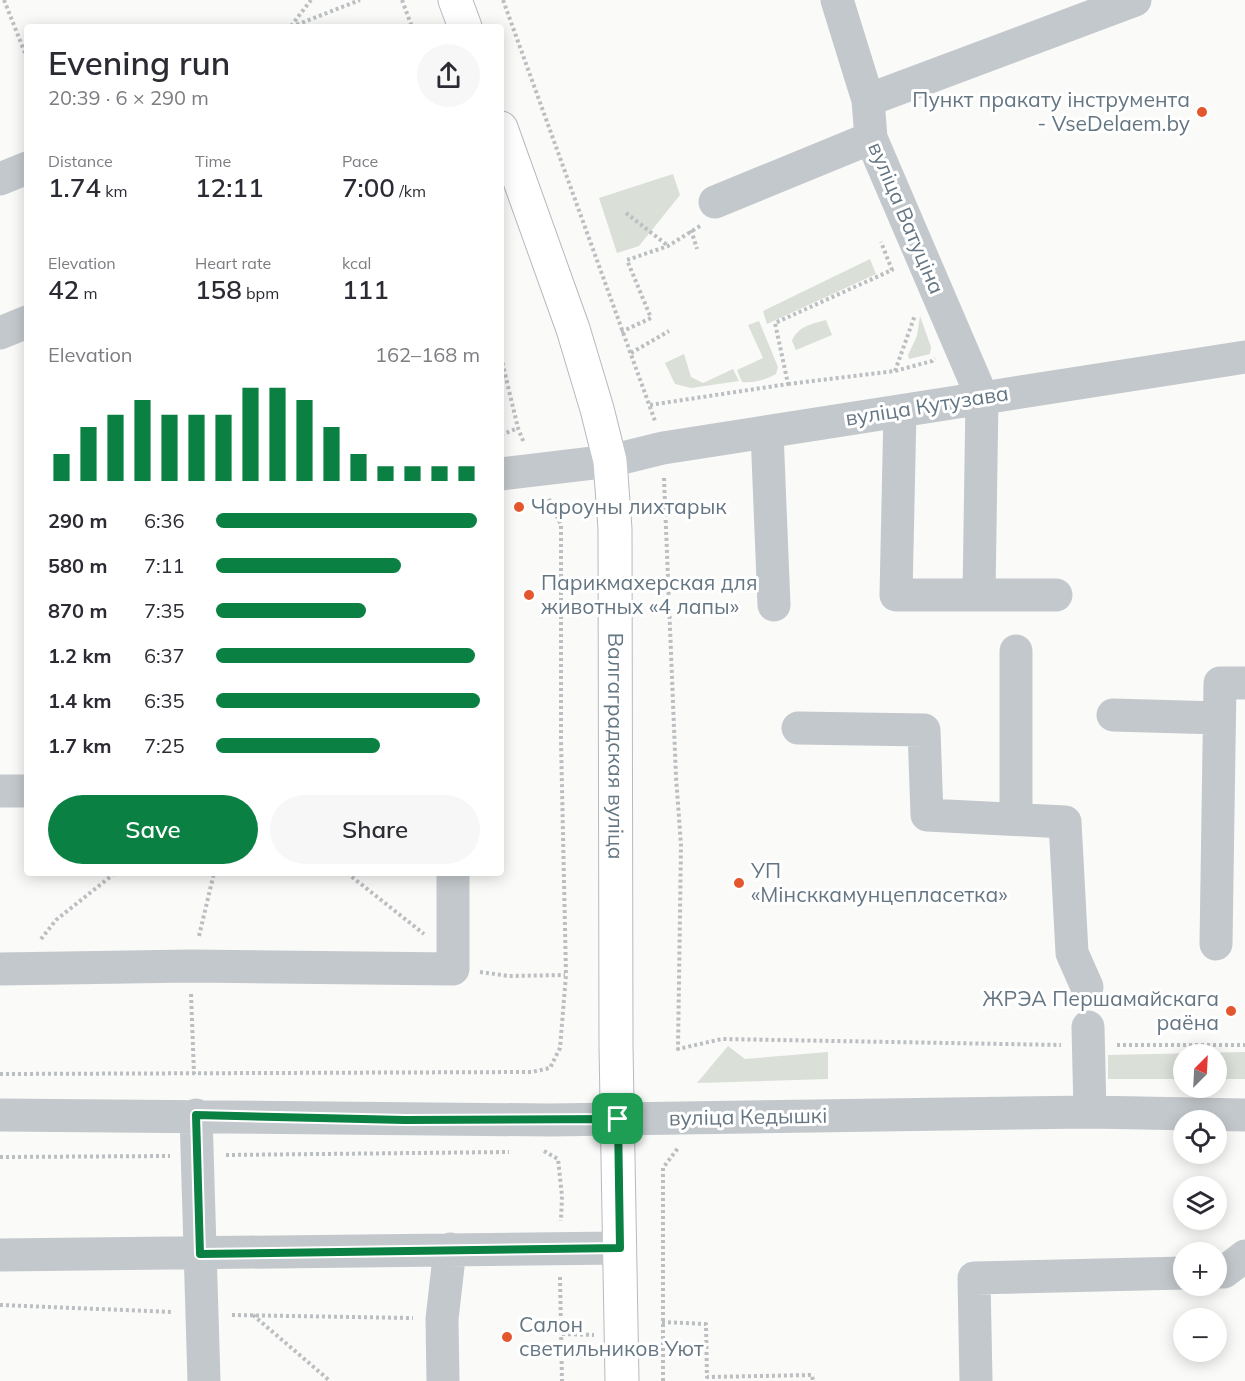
<!DOCTYPE html>
<html lang="en">
<head>
<meta charset="utf-8">
<style>
	:root { --surface:#fff; --page:#f7f7f7; --text:#2b2b33; --muted:#7c7c81; --accent:#0b8043 }
	body { margin:0; font-family:Mulish,sans-serif; background:var(--page); color:var(--text); height:100vh; display:flex; flex-direction:column; font-size:22px; white-space:nowrap }
	* { box-sizing:border-box; margin:0 }
	p { font-size:20px; color:var(--muted) }
	.icon { flex:none; width:33px; height:33px; fill:none; stroke:currentColor; stroke-width:2; stroke-linecap:round; stroke-linejoin:round }
	.map { position:relative; flex:1; overflow:hidden }
	.drawer { position:absolute; left:24px; top:24px; width:480px; height:852px; display:flex; flex-direction:column; background:var(--surface); border-radius:6px; box-shadow:0 3px 15px #0003 }
	.drawer>* { flex:none }
	.needle { width:39px; rotate:24deg }
	.buttons { position:absolute; left:1173px; top:1044px; display:grid; gap:12px }
	.buttons a { display:grid; place-items:center; width:54px; height:54px; border-radius:50%; background:var(--surface); box-shadow:0 3px 15px #0003; font-size:30px }
	.pin { position:absolute; display:grid; place-items:center; width:51px; height:51px; color:#fff; margin:-26px; border-radius:12px; box-shadow:0 3px 9px #0006 }
	.round { display:grid; place-items:center; flex:none; width:63px; height:63px; border-radius:32px; background:var(--page) }
	.headline { display:flex; align-items:center; justify-content:space-between; height:102px; padding:0 24px }
	h1 { font-size:33px; font-weight:600; line-height:45px }
	.metrics { display:grid; grid-template-columns:repeat(3,1fr); gap:9px; height:102px; padding:6px 24px }
	.metrics div { display:grid; align-content:center }
	.metrics b { font-size:26px; font-weight:600 }
	.metrics small { font-size:16px; font-weight:400 }
	.metrics p { font-size:16px }
	.chart { height:168px; padding:12px 24px }
	.chart p { display:flex; justify-content:space-between }
	.chart svg { width:100%; height:108px; margin-top:6px; stroke:var(--accent); stroke-width:6 }
	.action { display:flex; gap:12px; margin-top:auto; padding:12px 24px }
	.action a { flex:1; height:69px; border-radius:36px; background:var(--accent); color:#fff; font-size:24px; font-weight:600; line-height:69px; text-align:center }
	.action a+a { background:var(--page); color:var(--text) }
	ul { padding:0 24px; list-style:none; font-size:20px }
	li { display:grid; grid-template-columns:96px 72px 1fr; align-items:center; height:45px }
	li i { height:15px; border-radius:8px; background:var(--accent) }
	.map>svg:first-child { display:block }
	.green { fill:#dadfd7 }
	.lines { fill:none; stroke-linecap:round; stroke-linejoin:round }
	.major-casing { stroke:#b5babe; stroke-width:35 }
	.path { stroke:#bbbfc2; stroke-width:4; stroke-dasharray:3 3; stroke-linecap:butt }
	.minor { stroke:#c3c8cc; stroke-width:33 }
	.major { stroke:#fff; stroke-width:33 }
	.route-casing { stroke:#fff; stroke-width:12 }
	.route { stroke:#0b8043; stroke-width:8 }
	.poi-dot { fill:#e4572e; stroke:#fff; stroke-width:2 }
	.labels { text-anchor:middle; stroke-width:6; stroke-linejoin:round; paint-order:stroke }
	.poi-label { font-size:21px; fill:#657683; stroke:#fff; text-anchor:start }
	.street-label { font-size:21px; fill:#657683; stroke:#fff }
</style>
</head>
<body>
<div class="map">
<svg width="1245" height="1381" viewBox="0 0 1245 1381">
	<rect width="100%" height="100%" fill="#fafaf8"/>
	<!-- green -->
	<path class="green" d="M673 174 680 195 639 246 617 253 599 198Z
		M870 259 876 274 767 324 763 311Z
		M920 316 931 347 930 354 909 359 908 355 917 336Z
		M826 320 832 335 796 350 792 341C798 326 812 324 826 320Z
		M759 321 778 367 776 374C765 380 754 383 742 382L737 370 763 358 748 325Z
		M684 354 691 377 703 383 733 369 739 381 691 388 675 384 665 363Z
		M728 1046 745 1059 828 1052V1079L697 1083Z
		M1245 1052V1079H1217L1216 1054H1184L1183 1079H1108V1055Z"/>
	<g class="lines">
		<defs>
			<g id="major">
				<path d="M455 0 465 27"/>
				<path id="s1" d="M501 128 573 329 597 409 610 461 615 529 616 1046 622 1381"/>
			</g>
		</defs>
		<!-- major casing -->
		<use href="#major" class="major-casing"/>
		<!-- path -->
		<path class="path" d="M4 0 27 58
			M402 0 412 27
			M503 0 655 421
			M291 26 311 0
			M291 27 360 0
			M626 213 667 245
			M691 230 697 249
			M621 332 651 318 627 260 668 246 700 226
			M631 353 669 331
			M501 357 518 428 524 443
			M895 371 915 315
			M788 384 895 371 932 361 935 358
			M650 405 788 384 775 323 892 270 881 242
			M501 435 518 428
			M664 478 676 777 681 845 678 1049 722 1039 1061 1045
			M347 873 424 934
			M199 936 214 873
			M41 939 56 920 115 873
			M480 972 509 976 565 975
			M191 994 194 1074
			M1117 1045H1245
			M0 1074 532 1072 550 1068 560 1048 566 975 561 741V525L548 497
			M544 1151 558 1159 562 1196 561 1221
			M226 1155 509 1152
			M0 1157 170 1156
			M560 1277 562 1381
			M0 1305 173 1312
			M232 1315 413 1318
			M253 1315 330 1381
			M662 1322 706 1324 707 1377 812 1375 813 1381
			M562 1334 594 1335
			M663 1381V1168L678 1148"/>
		<!-- minor -->
		<path class="minor" d="M837 0 868 100 871 138 982 397 979 595
			M868 100 1135 0
			M0 179 27 168
			M715 202 871 138
			M0 333 27 322
			M900 411 896 595H1056
			M767 432 774 605
			M501 474 610 461 663 448 1245 357
			M1113 715 1219 718
			M798 728 924 730 927 815 1065 822 1072 953 1087 987
			M0 791H27
			M1016 819V651
			M1216 944 1220 683H1245
			M0 969 191 966 453 969V873
			M1088 1027 1090 1112
			M0 1115 550 1120 1090 1112 1245 1115
			M196 1115 204 1381
			M0 1255 620 1248
			M1216 1272H1224L1245 1256
			M443 1381 442 1319 450 1249
			M976 1381 974 1278 1184 1273"/>
		<!-- major -->
		<use href="#major" class="major"/>
	</g>
	<g class="lines">
		<defs>
			<path id="route" d="M196 1115 405 1120 618 1119 620 1248 200 1254Z"/>
		</defs>
		<!-- route casing -->
		<use href="#route" class="route-casing"/>
		<!-- route -->
		<use href="#route" class="route"/>
	</g>
	<!-- markers -->
	<g class="poi-dot">
		<circle cx="1202" cy="112" r="6"/>
		<circle cx="519" cy="507" r="6"/>
		<circle cx="529" cy="595" r="6"/>
		<circle cx="739" cy="883" r="6"/>
		<circle cx="1231" cy="1011" r="6"/>
		<circle cx="507" cy="1337" r="6"/>
	</g>
	<g class="labels">
		<!-- poi labels -->
		<g class="poi-label">
			<text x="1190" y="107" text-anchor="end">Пункт пракату інструмента<tspan x="1190" dy="24">- VseDelaem.by</tspan></text>
			<text x="531" y="514">Чароуны лихтарык</text>
			<text x="541" y="590">Парикмахерская для<tspan x="541" dy="24">животных «4 лапы»</tspan></text>
			<text x="751" y="878">УП<tspan x="751" dy="24">«Мінсккамунцепласетка»</tspan></text>
			<text x="1219" y="1006" text-anchor="end">ЖРЭА Першамайскага<tspan x="1219" dy="24">раёна</tspan></text>
			<text x="519" y="1332">Салон<tspan x="519" dy="24">светильников Уют</tspan></text>
		</g>
		<!-- street labels -->
		<g class="street-label">
			<text transform="translate(906 218) rotate(67)" y="7">вуліца Ватуціна</text>
			<text transform="translate(927 406) rotate(-9)" y="7">вуліца Кутузава</text>
			<text dy="7" stroke="none"><textPath href="#s1" startOffset="636">Валгаградская вуліца</textPath></text>
			<text transform="translate(748 1117) rotate(-1)" y="7">вуліца Кедышкі</text>
		</g>
	</g>
</svg>
<div class="buttons">
<a><svg class="needle" viewBox="-14 -14 28 28"><path d="M0-13l5 13h-10z" fill="#e53935"/><path d="M0 13l5-13h-10z" fill="#7c7c81"/></svg></a>
<a><svg class="icon" aria-label="locate" viewBox="0 0 24 24"><circle cx="12" cy="12" r="6"/><path d="M12 2v4M12 18v4M2 12h4M18 12h4"/></svg></a>
<a><svg class="icon" aria-label="layers" viewBox="0 0 24 24"><path d="M12 4l9 5-9 5-9-5zM3 14l9 5 9-5"/></svg></a>
<a>+</a>
<a>−</a>
</div>
<div class="pin" style="left:618px;top:1119px;background:#1e9e55"><svg class="icon" aria-label="arrive" viewBox="0 0 24 24"><path d="M6 21V4h12l-3 4 3 4H6"/></svg></div>
<section class="drawer">
<div class="headline"><div><h1>Evening run</h1><p>20:39 · 6 × 290 m</p></div><a class="round"><svg class="icon" aria-label="share" viewBox="0 0 24 24"><path d="M12 15V3M7 8l5-5 5 5M5 13v7h14v-7"/></svg></a></div>
<div class="metrics">
<div><p>Distance</p><b>1.74<small> km</small></b></div>
<div><p>Time</p><b>12:11</b></div>
<div><p>Pace</p><b>7:00<small> /km</small></b></div>
</div>
<div class="metrics">
<div><p>Elevation</p><b>42<small> m</small></b></div>
<div><p>Heart rate</p><b>158<small> bpm</small></b></div>
<div><p>kcal</p><b>111</b></div>
</div>
<div class="chart"><p><span>Elevation</span>162–168 m</p>
<svg viewBox="0 0 160 44" preserveAspectRatio="none"><path d="M5 44V33M15 44V22M25 44V17M35 44V11M45 44V17M55 44V17M65 44V17M75 44V6M85 44V6M95 44V11M105 44V22M115 44V33M125 44V38M135 44V38M145 44V38M155 44V38"/></svg>
</div>
<ul>
<li><b>290 m</b>6:36<i style="width:99%"></i></li>
<li><b>580 m</b>7:11<i style="width:70%"></i></li>
<li><b>870 m</b>7:35<i style="width:57%"></i></li>
<li><b>1.2 km</b>6:37<i style="width:98%"></i></li>
<li><b>1.4 km</b>6:35<i style="width:100%"></i></li>
<li><b>1.7 km</b>7:25<i style="width:62%"></i></li>
</ul>
<div class="action"><a>Save</a><a>Share</a></div>
</section>
</div>
</body>
</html>
